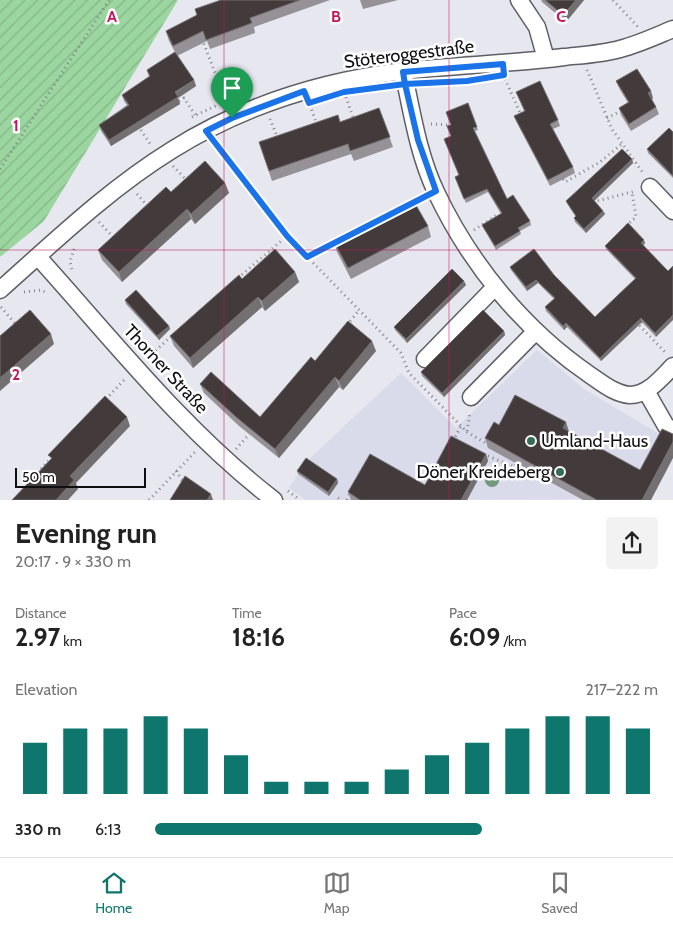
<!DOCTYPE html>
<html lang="en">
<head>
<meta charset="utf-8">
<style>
	:root { --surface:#fff; --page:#f2f2f2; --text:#222; --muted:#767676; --line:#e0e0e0; --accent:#0f766e }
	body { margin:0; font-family:Cabin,sans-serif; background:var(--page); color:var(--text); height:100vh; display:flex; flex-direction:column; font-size:19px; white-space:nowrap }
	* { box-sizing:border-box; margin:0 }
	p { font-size:16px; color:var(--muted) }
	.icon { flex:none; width:28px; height:28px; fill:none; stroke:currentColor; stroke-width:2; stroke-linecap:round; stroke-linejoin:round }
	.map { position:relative; height:500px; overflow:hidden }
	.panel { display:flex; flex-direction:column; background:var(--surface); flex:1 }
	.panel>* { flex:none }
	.scale { position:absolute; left:15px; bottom:12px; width:131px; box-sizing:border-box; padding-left:5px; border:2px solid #0f0f12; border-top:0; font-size:14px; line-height:18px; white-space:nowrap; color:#0f0f12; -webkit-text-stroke:4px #fff; paint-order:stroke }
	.pin { position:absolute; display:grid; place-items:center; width:42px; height:42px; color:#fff; margin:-51px -21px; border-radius:50% 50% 50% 0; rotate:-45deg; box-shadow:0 0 5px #0007 }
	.pin .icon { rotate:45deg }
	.round { display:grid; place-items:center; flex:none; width:52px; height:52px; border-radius:5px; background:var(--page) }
	.summary { display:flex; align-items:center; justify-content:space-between; height:85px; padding:0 15px }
	h1 { font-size:28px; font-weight:800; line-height:38px }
	.stats { display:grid; grid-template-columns:repeat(3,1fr); gap:8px; height:85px; padding:5px 15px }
	.stats div { display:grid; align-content:center }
	.stats b { font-size:25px; font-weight:800 }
	.stats small { font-size:14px; font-weight:400 }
	.stats p { font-size:14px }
	.chart { height:140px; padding:10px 15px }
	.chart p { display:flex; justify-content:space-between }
	.chart svg { width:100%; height:90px; margin-top:5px; stroke:var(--accent); stroke-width:6 }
	ul { padding:0 15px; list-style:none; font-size:16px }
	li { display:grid; grid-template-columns:80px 60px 1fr; align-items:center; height:38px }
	li i { height:12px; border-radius:6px; background:var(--accent) }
	.menu { display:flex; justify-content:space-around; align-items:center; height:70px; border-top:1px solid var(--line); background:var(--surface); font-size:14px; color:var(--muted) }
	.menu a { display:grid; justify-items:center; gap:2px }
	.menu .active { color:var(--accent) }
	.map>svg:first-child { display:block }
	.built { fill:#d9daea }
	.garden { fill:url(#garden-furrows) }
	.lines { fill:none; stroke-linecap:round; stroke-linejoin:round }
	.minor-casing { stroke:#5e5e66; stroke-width:19 }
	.path { stroke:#84848a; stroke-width:3; stroke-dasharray:1 4; stroke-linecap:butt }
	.minor { stroke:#fff; stroke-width:16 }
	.tree { fill:#72987e }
	.wall { fill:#959196 }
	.shaded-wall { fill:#746f71 }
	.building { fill:#433b3b; stroke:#746f71 }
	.route-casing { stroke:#fff; stroke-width:10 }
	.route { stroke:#1a73e8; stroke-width:6 }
	.grid { fill:none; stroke:#c2185b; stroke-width:1; stroke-opacity:0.55 }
	.poi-dot { fill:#346d54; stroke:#fff; stroke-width:2 }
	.labels { text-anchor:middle; stroke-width:5; stroke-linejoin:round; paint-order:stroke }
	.street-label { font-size:18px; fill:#0f0f12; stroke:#fff }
	.poi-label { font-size:18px; fill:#0f0f12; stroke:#fff; text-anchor:start }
	.grid-label { font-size:16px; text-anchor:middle; font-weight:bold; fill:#c2185b; stroke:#fff; stroke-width:5; stroke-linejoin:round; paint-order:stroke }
</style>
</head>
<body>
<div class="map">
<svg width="673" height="500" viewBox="0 0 673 500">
	<defs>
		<pattern id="garden-furrows" width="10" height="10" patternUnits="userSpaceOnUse" patternTransform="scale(1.25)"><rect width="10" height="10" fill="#9bd59f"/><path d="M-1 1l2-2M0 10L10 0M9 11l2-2" fill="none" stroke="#84b688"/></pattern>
	</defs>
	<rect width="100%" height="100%" fill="#e7e7f0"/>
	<!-- built -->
	<path class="built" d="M537 350 584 389 666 438 633 499 306 500 289 488 307 461 401 373 456 428Z"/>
	<!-- garden -->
	<path class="garden" d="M0 0H178L44 221 0 257Z"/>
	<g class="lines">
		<defs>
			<path id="minor" d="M519 0 537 27 546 59
				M403 71C412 112 418 154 436 192 470 264 524 330 590 375 602 383 615 394 630 395 648 395 661 378 673 366
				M650 187 673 211
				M38 257C113 340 184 431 274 500
				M0 290C55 241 109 189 172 150 242 106 322 81 403 71 456 65 511 64 564 57 583 55 602 54 620 49 639 44 656 36 673 29
				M425 359 495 287
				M646 391 666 426 673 430
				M471 397 536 331"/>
		</defs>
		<!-- minor casing -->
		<use href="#minor" class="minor-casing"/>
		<!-- path -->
		<path class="path" d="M613 0 638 27
			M202 39 226 101
			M587 70 612 129 643 173
			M505 79 521 115
			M346 97 354 120
			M179 101 184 98 195 115
			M310 105 317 125
			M192 117 232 98
			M607 118 623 110
			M270 119 278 139
			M431 124 449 125 451 128
			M138 126 151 145
			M215 143 287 236 401 353 409 373 467 432 489 445
			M173 166 188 182
			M0 169 109 0
			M563 179 565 182 600 162 623 143
			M137 194 149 208
			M593 202 636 191
			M99 222 114 238
			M626 226 636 217 632 192
			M474 230 497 215 499 219
			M307 257 338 242
			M72 269 70 262 75 246
			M238 278 287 236
			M24 292 41 290 47 293
			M1 307 17 326
			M642 322 639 325 665 352
			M347 325 359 310
			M148 357 173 335
			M106 399 125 379
			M467 431 470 413
			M453 441 461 426
			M236 449 252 431
			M488 456 514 467 519 460
			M41 469 52 457
			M428 470 434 474
			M176 471 184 483
			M288 491 300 500
			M338 498 341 500
			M149 500 195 452
			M347 500 350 493"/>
		<!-- minor -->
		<use href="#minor" class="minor"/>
	</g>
	<!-- trees -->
	<circle class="tree" cx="492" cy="480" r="7"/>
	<!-- wall -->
	<path class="wall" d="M221 0H330L254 27 255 33 210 49 207 41 177 56 194 80 196 86 178 98 180 104 111 146 101 131 99 125 127 105 124 101 122 95 149 77 147 70 175 52 169 41 166 31 197 15Z
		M360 0H398L363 9Z
		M541 0H584L566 22 542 2Z
		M616 81 653 98 652 100 656 107 659 114 631 131 621 115 619 108 628 103 619 88Z
		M516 92 558 120 560 126 553 129 573 167 575 173 550 186 516 121 514 116 524 111Z
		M468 103 478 130 475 131 507 199 530 221 531 225 520 231 521 234 496 250 484 229 482 225 501 214 488 192 466 203 455 177 459 175 451 136V125Z
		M379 108 393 147 354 161 351 154 272 181 259 142 340 122Z
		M673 132V178L648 153 647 149Z
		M632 159 633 163 594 201 603 211 605 214 586 233 575 222 574 218 576 217 568 205 566 201Z
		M225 183 229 193 195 224 191 219 122 282 102 260 98 250 171 192Z
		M428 226 431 237 351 279 337 252 334 242Z
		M645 243 644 245 656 337 642 322 601 361 567 327 564 330 546 311 545 307 554 299 538 283 527 291 511 270 510 267 554 275 595 317 635 279 606 249 605 246Z
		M295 272 299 282 265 311 262 307 193 368 174 346 170 336 242 279Z
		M464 281 466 285 407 343 395 330 394 327Z
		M125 300 169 326 170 329 159 340 126 304Z
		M504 331 505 335 444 397 422 376 421 372Z
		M376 351 343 390 339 387 279 458 239 426 204 393 200 384 260 417 315 361Z
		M499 425 569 431 651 500H583L488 448 485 438Z
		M486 454 488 461 467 500H351L348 492 425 485Z
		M297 471 337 479 338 483 329 496 298 474Z"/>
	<!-- shaded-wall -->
	<path class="shaded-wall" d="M576 0H584L566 22 563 15Z
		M194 80 196 86 178 98 180 104 111 146 109 140Z
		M651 91 653 98 650 100 648 93Z
		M632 159 633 163 593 202 592 198Z
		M225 183 229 193 195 224 191 214Z
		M187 209 191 219 122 282 119 272Z
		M603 211 605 214 586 233 584 229Z
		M644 240 645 243 642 246 641 243Z
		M295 272 299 282 265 311 262 301Z
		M536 280 538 283 527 291 526 287Z
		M464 281 466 285 407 343 406 339Z
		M258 297 262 307 193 368 190 358Z
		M673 315V320L656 337 655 333Z
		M641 318 642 322 601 361 600 358Z
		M566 323 567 327 564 330 563 326Z
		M169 326 170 329 159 340 157 336Z
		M504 331 505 335 444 397 442 393Z
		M51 334 54 344 0 391V378Z
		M372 341 376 351 343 390 339 381Z
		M335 377 339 387 279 458 275 449Z
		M127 417 130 426 76 483 78 489 68 500H56L70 476Z
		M566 422 569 432 563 428Z
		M673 442V458L651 500H642Z
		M486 454 488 461 467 500H461Z
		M337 479 338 483 329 496 328 492Z
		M211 494 213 500H207Z"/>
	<!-- building -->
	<path class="building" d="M221 0H300L250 18 252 23 206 40 203 31 173 46 166 31 197 15 195 9Z
		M545 0H576L563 15Z
		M175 52 194 80 175 92 178 97 109 140 99 125 129 105 122 95 150 76 147 70Z
		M637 69 651 91 648 93 656 107 629 124 619 108 629 102 616 81Z
		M540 81 558 120 550 124 573 167 548 180 514 116 525 111 516 92Z
		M468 103 477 127 473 128 507 199 513 195 530 221 518 228 520 231 495 246 482 225 502 213 487 189 464 199 455 177 459 175 444 139 451 136 447 126 451 125 446 112Z
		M379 108 390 137 350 151 348 144 269 171 259 142 338 115 340 122Z
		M669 128 673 132V176L647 149Z
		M622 149 632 159 592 198 603 211 584 229 574 218 576 216 566 201Z
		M205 161 225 183 191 214 187 209 119 272 98 250 166 187 171 192Z
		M413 200 428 226 348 268 334 242Z
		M628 223 644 240 641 243 668 271 673 266V315L655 333 641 318 600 358 566 323 563 326 545 307 555 298 536 280 526 287 510 267 534 249 554 275 595 317 636 278 605 246Z
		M275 249 295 272 262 301 258 297 190 358 170 336 239 275 242 279Z
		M452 269 464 281 406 339 394 327Z
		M136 290 169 326 157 336 125 300Z
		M30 310 51 334 0 378V336Z
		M483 310 504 331 442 393 421 372Z
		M348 321 372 341 339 381 335 377 275 449 236 417 200 384 211 372 260 417 311 357 315 361Z
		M515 395 566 422 563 428 640 470 662 429 673 434V442L642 500H597L485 438 494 422 499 425Z
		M105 396 127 417 70 476 74 480 56 500H12L52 458 48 455Z
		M451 436 486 454 461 500H360L348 492 370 454 425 485Z
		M306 458 337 479 328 492 297 471Z
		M185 476 211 494 207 500H170Z"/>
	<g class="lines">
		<defs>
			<path id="route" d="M232 118 206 131 287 236 307 257 436 191 418 140 405 84 467 81 504 75 503 64 403 72 405 84 344 92 309 103 304 91 232 118"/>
		</defs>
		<!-- route casing -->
		<use href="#route" class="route-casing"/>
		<!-- route -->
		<use href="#route" class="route"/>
	</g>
	<!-- grid -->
	<path class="grid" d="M224 0V500M449 0V500M0 250H673"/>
	<!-- markers -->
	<g class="poi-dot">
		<circle cx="531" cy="441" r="5"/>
		<circle cx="560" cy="472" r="5"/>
	</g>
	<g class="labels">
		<!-- street labels -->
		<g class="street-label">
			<text transform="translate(409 54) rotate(-7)" y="6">Stöteroggestraße</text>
			<text transform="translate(166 369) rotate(47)" y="6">Thorner Straße</text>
		</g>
		<!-- poi labels -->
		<g class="poi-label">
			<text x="541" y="447">Umland-Haus</text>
			<text x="550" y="478" text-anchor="end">Döner Kreideberg</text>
		</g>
	</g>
	<g class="grid-label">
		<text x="112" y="22">A</text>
		<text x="336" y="22">B</text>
		<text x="561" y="22">C</text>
		<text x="16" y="131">1</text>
		<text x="16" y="380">2</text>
	</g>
</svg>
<div class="scale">50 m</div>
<div class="pin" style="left:232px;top:118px;background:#1e9e55"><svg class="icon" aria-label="arrive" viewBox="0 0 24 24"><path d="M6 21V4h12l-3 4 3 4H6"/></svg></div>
</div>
<section class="panel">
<div class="summary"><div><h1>Evening run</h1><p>20:17 · 9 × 330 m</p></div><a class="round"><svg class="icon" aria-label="share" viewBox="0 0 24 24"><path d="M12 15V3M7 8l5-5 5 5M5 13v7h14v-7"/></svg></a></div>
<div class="stats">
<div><p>Distance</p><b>2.97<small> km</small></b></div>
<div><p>Time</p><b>18:16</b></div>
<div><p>Pace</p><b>6:09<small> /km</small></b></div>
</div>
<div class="chart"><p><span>Elevation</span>217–222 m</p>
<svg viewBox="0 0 160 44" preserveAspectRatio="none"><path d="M5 44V19M15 44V12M25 44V12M35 44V6M45 44V12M55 44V25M65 44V38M75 44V38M85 44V38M95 44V32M105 44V25M115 44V19M125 44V12M135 44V6M145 44V6M155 44V12"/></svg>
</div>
<ul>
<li><b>330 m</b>6:13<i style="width:65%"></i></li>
</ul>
</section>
<nav class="menu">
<a class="active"><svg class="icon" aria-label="home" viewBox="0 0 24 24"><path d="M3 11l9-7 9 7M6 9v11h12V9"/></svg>Home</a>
<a><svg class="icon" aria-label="map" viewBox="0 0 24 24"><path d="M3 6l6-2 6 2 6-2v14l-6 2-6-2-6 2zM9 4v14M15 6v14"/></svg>Map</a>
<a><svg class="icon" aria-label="saved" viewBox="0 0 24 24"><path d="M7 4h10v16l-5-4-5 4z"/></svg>Saved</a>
</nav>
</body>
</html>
